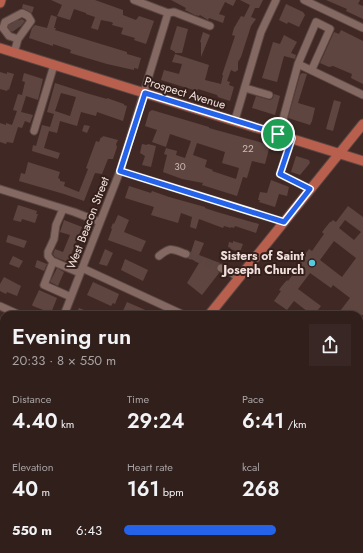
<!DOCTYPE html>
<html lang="en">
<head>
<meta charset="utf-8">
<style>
	:root { --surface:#301f1b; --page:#382724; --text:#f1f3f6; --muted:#a8a2a3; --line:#4b3d3a; --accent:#2563eb }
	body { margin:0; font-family:Jost,sans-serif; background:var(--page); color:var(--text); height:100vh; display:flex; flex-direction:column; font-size:15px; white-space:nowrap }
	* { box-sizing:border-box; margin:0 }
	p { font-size:13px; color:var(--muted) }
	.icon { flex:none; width:22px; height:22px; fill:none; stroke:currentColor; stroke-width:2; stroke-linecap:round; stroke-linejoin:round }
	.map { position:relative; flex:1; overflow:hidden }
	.drawer { position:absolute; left:0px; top:311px; width:363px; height:242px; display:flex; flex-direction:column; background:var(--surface); border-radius:12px 12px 0 0; box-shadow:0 1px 3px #0004,0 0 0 1px var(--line) }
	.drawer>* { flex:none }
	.pin { position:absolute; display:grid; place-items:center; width:34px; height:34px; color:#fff; margin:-17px; border:2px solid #fff; border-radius:50%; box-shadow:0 1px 4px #0007 }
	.round { display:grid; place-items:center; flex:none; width:42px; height:42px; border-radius:0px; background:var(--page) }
	.summary { display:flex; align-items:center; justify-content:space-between; height:68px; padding:0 12px }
	h1 { font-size:22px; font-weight:600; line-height:30px }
	.metrics { display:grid; grid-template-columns:repeat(3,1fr); gap:6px; height:68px; padding:4px 12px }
	.metrics div { display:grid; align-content:center }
	.metrics b { font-size:20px; font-weight:600 }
	.metrics small { font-size:11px; font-weight:400 }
	.metrics p { font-size:11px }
	ul { padding:0 12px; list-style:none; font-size:13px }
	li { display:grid; grid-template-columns:64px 48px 1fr; align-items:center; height:30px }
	li i { height:10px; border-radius:5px; background:var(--accent) }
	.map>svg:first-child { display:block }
	.cemetery { fill:url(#cemetery-stones) }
	.building { fill:#5f4540; fill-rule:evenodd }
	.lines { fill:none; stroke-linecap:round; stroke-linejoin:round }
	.minor-tunnel { stroke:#5b4540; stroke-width:7; stroke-dasharray:7 3.5; stroke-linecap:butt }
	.minor-casing { stroke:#5b4743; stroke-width:9 }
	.major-casing { stroke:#5b4743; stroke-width:11 }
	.minor { stroke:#846963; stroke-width:7 }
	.major { stroke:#b85f4e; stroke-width:9 }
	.route-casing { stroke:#fff; stroke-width:8 }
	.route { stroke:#2563eb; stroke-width:5 }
	.poi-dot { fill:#56c9e0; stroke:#351f1a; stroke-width:1.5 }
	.labels { text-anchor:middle; stroke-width:4; stroke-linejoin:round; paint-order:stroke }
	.number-label { font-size:10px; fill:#ccbab6 }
	.street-label { font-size:12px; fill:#f1e1de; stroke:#351f1a }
	.poi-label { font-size:12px; font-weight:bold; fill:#f1e1de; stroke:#351f1a; text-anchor:end }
</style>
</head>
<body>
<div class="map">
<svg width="363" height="553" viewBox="0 0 363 553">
	<defs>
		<pattern id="cemetery-stones" width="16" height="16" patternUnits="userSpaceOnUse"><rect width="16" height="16" fill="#622a1e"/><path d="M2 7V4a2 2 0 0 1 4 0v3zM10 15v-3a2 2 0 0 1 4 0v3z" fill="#79493e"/></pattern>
	</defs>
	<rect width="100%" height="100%" fill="#402924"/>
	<!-- cemetery -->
	<path class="cemetery" d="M363 447V498L359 496V452Z"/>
	<!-- building -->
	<path class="building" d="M51 0H95L123 10V15L136 20 139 16 154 21 146 44 134 40 135 38 121 34 123 28 112 25 113 23 111 22 101 20 98 30 91 28 95 17 86 14V13L74 9 70 20 57 16 62 5Z
		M171 0H236L233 6 225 2 219 14 225 16 223 23 209 18 208 20 200 15 199 16 195 15 185 10 186 8Z
		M240 0H263L259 8H255L251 17 256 19 251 26 241 57 238 62V70L235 72 231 70 227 81 230 82 229 85 234 87 230 101 218 97 217 95 198 89 197 91 161 80 164 70 179 74 182 64 172 62 175 54 209 65 205 80 221 84 223 75H222L235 36 232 35 234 28 241 16 244 17 250 5Z
		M326 0H360L358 4 363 6V19L346 11 347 9Z
		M23 4 34 7 32 13 22 8Z
		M286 4 303 12 305 15 299 27 288 22 287 24 279 20Z
		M51 15 57 17 54 28H56L55 30 127 52V54L141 58 138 69 134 68V70L107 64 70 53 71 50 53 44V46L29 38 32 28 35 25 47 28Z
		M22 19 25 21 21 26 12 32 9 27V25Z
		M177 26 188 29 182 53H175V52L170 49Z
		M341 30 363 41V84L351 78 352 74 333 66 329 67 320 63 334 32 339 34Z
		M203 32 210 35 201 57V42H200Z
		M284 35 297 42 291 53 296 55 295 59 284 56 277 82 262 78 273 42 280 44Z
		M0 72 7 74V72L14 74 9 90 8 89 7 91 0 89Z
		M24 73 43 79 38 100 26 96 21 112 33 115 30 123 25 121 22 128 18 127 13 143 7 142 6 144 0 142V123L6 125V123L12 125 17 111 13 110 18 94 22 95 25 82 22 81Z
		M302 73 307 74 298 103 315 108 312 121 310 125 288 118 300 75Z
		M55 83 86 93 107 99V98L124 104V105L127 106 123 121 97 112 96 116 81 112 77 126 60 121 57 133 49 131 44 148 60 153 58 159 32 151 33 145 36 146 42 125 50 127 54 114 47 112ZM61 93 76 97 70 116 55 111Z
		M274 94 280 96 275 115 252 108 256 96 270 100 273 98Z
		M334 100 341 102 333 131 326 129Z
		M152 110 209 127V128L270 145 265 164 252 161 247 178 243 177 237 196 202 185 203 183 182 179 163 172 167 155 164 154 166 148 177 151 176 155 185 158 191 141 170 134 166 147 152 142 157 130 145 126 149 112ZM197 143 225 152 222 163 239 168 236 179 212 171 213 170 205 167 207 160 193 155Z
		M84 125 90 126 87 133 82 131Z
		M103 136 118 140 116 144 117 147 113 159H108L102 174 95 173 84 201 64 194 19 181 21 173 25 174 28 162 60 172 58 178 60 179V181L65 182 64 186 79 192 88 169 86 168 96 141 99 142 101 137 102 138Z
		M142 144 147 145 148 144 156 146 151 167 142 165 145 156 140 153Z
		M296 156 309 160 310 163 300 175 291 172Z
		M271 180 289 187 287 196 279 194 275 207 259 202 260 200H258L260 192 267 193Z
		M129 186 151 193 152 191 169 197 205 207V208L217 212 259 224 256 233 235 226 234 228 231 227V228L224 226 223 228 199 219 196 229 190 227 192 217 181 213 178 223 151 215 154 207 125 198Z
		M18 205 37 211 36 214H38L35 223 22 219 21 222 13 220Z
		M348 206 363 217V315H337L350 298 333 285 331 288 310 273 298 289 321 306 314 315H312L294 301 287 310 274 301 281 291 279 290 281 287 287 280 288 281 301 264 299 263 302 259 300 257 304 251 306 253 309 249 312 251 324 234 322 232 330 222H331L333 220 336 222ZM345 220 361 232 354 240 339 228ZM334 241 356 258 342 277 320 260Z
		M118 215 129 220 124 232 146 241 141 252 108 240 112 229 111 228 113 223 114 224Z
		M64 220 82 227 68 262 55 257 53 254 55 249 63 252 70 235 60 232Z
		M8 235 27 241 24 248 6 242Z
		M195 240 204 243 199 255 220 263 218 264 216 268 219 273 202 295 187 283 199 263 189 258Z
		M233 241 243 244 240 252 230 249 231 248 228 247 229 242 233 243Z
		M105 249 113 253 107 266 99 264Z
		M13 256 23 261 19 268 9 264Z
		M125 259 148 270 143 281 121 270Z
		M37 260 47 264 44 271 35 267Z
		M57 268 64 272 58 286 50 282Z
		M4 277 21 286 17 296 7 292 6 294 0 291V284Z
		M93 282 119 294 115 304 113 303 111 306 87 295Z
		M39 290 57 298 51 313 33 306 32 305Z
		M127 302 143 309 156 315H126L122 313Z
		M79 308 84 310 95 315H75Z"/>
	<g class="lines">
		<!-- minor-tunnel -->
		<path class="minor-tunnel" d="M15 21 19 28
			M7 25 13 32
			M186 254 221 268"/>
		<defs>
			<path id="minor" d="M304 0 363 28
				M168 13 174 12 210 26
				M14 53 18 39 31 21 28 16 22 13 5 22 3 28 9 36 18 39
				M298 64 363 95
				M245 88 269 95
				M235 120 261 32 276 0
				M34 131 54 65
				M279 134 298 64 316 22 330 29 312 69
				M292 138 280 174 310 189
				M120 171 284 222
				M0 189 74 212 100 222
				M63 209 56 225 54 239 48 252V256L52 261 80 273
				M159 256C171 246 172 249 186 254
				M53 262 44 285 71 297
				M82 268 184 315
				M221 268 231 272 238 278
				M0 306 20 315
				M64 315 120 171 168 13 134 0
				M0 398 4 401
				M0 484 4 486
				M359 502 363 505
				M54 549 61 553
				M194 553 196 549
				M306 553 308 549"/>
			<path id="major" d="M0 3 1 0
				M0 48 363 161
				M209 315 363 124
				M25 553 28 549"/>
		</defs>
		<!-- minor casing -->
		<use href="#minor" class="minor-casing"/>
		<!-- major casing -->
		<use href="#major" class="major-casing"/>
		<!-- minor -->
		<use href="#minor" class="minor"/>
		<!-- major -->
		<use href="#major" class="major"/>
	</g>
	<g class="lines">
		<defs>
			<path id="route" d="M145 93 292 138 280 174 310 189 284 222 120 171Z"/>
		</defs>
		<!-- route casing -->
		<use href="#route" class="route-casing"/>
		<!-- route -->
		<use href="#route" class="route"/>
	</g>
	<!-- markers -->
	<circle class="poi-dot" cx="312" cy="263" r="4"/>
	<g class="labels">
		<!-- number labels -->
		<g class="number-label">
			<text x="248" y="152">22</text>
			<text x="180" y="170">30</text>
		</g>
		<!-- street labels -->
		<g class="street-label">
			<text transform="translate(185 93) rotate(17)" y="4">Prospect Avenue</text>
			<text transform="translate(88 223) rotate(-69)" y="4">West Beacon Street</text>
		</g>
		<!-- poi labels -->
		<g class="poi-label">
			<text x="304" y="260">Sisters of Saint<tspan x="304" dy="14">Joseph Church</tspan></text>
		</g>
	</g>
</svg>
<div class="pin" style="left:278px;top:134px;background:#1e9e55"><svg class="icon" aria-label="arrive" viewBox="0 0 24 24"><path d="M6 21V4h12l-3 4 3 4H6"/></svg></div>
<section class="drawer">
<div class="summary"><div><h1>Evening run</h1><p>20:33 · 8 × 550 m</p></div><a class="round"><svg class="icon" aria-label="share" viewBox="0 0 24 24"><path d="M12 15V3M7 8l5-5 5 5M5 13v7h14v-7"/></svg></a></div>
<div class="metrics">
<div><p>Distance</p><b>4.40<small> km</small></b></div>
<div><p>Time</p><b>29:24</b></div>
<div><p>Pace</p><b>6:41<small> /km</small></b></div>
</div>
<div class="metrics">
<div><p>Elevation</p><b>40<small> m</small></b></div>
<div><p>Heart rate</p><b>161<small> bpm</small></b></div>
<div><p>kcal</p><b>268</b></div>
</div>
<ul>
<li><b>550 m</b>6:43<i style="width:67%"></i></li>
</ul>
</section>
</div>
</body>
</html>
